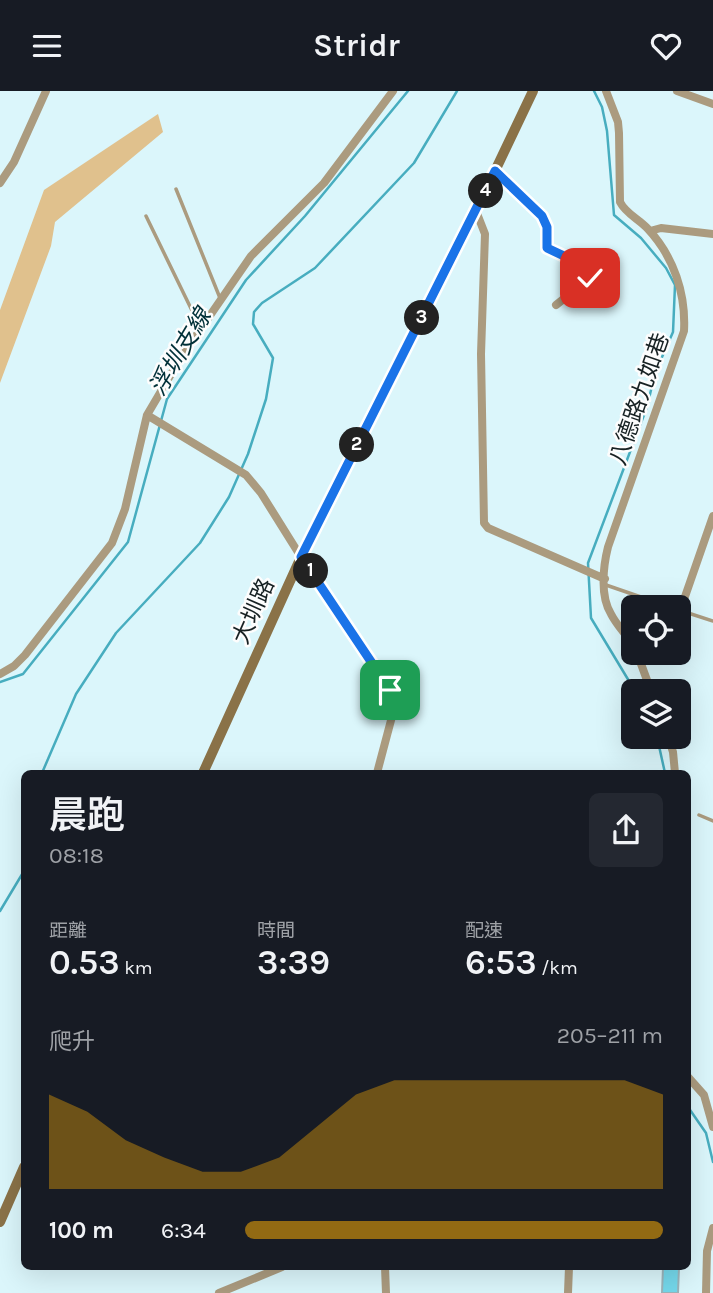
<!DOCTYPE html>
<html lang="zh-TW">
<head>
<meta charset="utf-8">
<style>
	:root { --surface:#171b24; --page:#242831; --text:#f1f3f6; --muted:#9ea1a6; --accent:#926a13 }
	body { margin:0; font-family:Karla,"Noto Sans TC",sans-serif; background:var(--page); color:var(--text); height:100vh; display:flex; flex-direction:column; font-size:26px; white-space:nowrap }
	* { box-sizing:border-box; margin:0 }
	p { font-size:23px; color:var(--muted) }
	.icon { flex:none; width:38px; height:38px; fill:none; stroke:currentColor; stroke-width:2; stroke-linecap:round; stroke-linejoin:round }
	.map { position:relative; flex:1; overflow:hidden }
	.sheet { position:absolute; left:21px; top:679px; width:670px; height:500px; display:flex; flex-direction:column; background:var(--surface); border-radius:10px; box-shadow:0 7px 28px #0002 }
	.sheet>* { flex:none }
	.controls { position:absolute; left:621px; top:504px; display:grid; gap:14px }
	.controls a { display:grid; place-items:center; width:70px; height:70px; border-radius:10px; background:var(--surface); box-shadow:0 7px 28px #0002; font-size:35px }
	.pin { position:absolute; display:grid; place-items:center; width:60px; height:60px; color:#fff; margin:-30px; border-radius:14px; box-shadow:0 4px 10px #0006 }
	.km { position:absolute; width:35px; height:35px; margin:-18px; border-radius:50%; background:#222; color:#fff; font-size:19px; line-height:35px; text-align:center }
	.round { display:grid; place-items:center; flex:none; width:74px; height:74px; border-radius:10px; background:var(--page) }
	.overview { display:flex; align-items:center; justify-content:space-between; height:119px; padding:0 28px }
	h1 { font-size:38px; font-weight:600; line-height:52px }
	.figures { display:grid; grid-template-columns:repeat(3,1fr); gap:10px; height:119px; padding:7px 28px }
	.figures div { display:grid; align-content:center }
	.figures b { font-size:35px; font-weight:600 }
	.figures small { font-size:19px; font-weight:400 }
	.figures p { font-size:19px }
	.chart { height:196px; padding:14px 28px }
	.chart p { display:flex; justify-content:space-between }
	.chart svg { width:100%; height:126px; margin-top:7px; fill:var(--accent); opacity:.7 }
	ul { padding:0 28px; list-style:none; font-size:23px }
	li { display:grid; grid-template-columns:112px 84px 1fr; align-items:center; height:52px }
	li i { height:18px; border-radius:9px; background:var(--accent) }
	header { display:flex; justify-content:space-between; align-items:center; height:91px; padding:0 28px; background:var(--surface); font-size:32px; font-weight:600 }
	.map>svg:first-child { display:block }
	.green { fill:#e0c18d }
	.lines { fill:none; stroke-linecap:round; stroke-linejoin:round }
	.stream { stroke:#47adbf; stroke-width:2.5 }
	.building { fill:#74d7ea; stroke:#9bb4ba; stroke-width:2 }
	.lane { stroke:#ab9b7f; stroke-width:3.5 }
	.street { stroke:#ab9b7f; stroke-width:8 }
	.secondary { stroke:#8a7248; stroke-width:10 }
	.route-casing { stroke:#fff; stroke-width:14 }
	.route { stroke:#1a73e8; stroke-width:9 }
	.labels { text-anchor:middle; stroke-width:5; stroke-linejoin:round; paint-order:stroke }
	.street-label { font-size:23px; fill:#172123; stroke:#fdfdfd }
	.water-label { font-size:24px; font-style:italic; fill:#003038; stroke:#fdfdfd }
</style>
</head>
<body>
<header><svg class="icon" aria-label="menu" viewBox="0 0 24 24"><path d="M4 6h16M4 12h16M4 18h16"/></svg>Stridr<svg class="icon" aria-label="heart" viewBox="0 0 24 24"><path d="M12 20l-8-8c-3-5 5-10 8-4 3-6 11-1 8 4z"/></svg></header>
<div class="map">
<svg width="713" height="1202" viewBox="0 0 713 1202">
	<rect width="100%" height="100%" fill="#dbf6fb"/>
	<!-- green -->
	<path class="green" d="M158 23 163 41 55 131 51 155 0 292V219L44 99Z"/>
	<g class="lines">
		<!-- stream -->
		<path class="stream" d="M594 0 602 16 607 40 614 124 641 147 666 177 675 194 673 241 655 282 647 316 588 472 591 527 635 600
			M0 591 23 583 128 451 167 308 246 189 305 125 408 0
			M657 646 665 682
			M42 682 76 603 116 542 200 452 229 406 248 363 266 308 273 267 253 233 254 221 262 212 315 177 414 72 457 0
			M0 820 24 780
			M688 1016 706 1042 713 1071"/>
	</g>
	<!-- building -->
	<path class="building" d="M663 1176H679L678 1202H662Z"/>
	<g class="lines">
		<!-- lane -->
		<path class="lane" d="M176 98 220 207
			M146 125 200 236
			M606 494 670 516
			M682 520 713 530
			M699 724 713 730"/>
		<!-- street -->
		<path class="street" d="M606 0 618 31 619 42 620 111C626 123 639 128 648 138 674 166 686 203 684 240L608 456C603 476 600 505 611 523 617 535 627 544 634 556
			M677 0 713 13
			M495 81 543 126 546 136 547 157 596 180 590 187 556 214
			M0 92 14 71 46 0
			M476 120 485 143 481 263 484 432 488 437 605 488
			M650 140 661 137 713 143
			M147 324 246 384 261 402 301 466 390 599 394 608V618L377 682
			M680 520 713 425
			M637 562 651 600
			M0 583 14 575 25 564 112 452 125 418 147 324 180 268 251 165 324 92 393 0
			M668 646 673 661 675 682
			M688 986 704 1004 713 1036
			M385 1176 386 1202
			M219 1202 282 1176
			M568 1202 569 1176
			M706 1202 707 1160 713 1137"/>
		<!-- secondary -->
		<path class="secondary" d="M203 682 301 466 476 120 533 0
			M0 1131 24 1076"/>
	</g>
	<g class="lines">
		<defs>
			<path id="route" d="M390 599 301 466 495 80 542 125 547 136V157L596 180 590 187"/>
		</defs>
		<!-- route casing -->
		<use href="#route" class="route-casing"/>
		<!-- route -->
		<use href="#route" class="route"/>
	</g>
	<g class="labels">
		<!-- street labels -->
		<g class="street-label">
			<text transform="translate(639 308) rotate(-71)" y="8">八德路九如巷</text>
			<text transform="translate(253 520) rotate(-66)" y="8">大圳路</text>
		</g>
		<!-- water labels -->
		<g class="water-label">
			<text transform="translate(180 261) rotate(-59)" y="8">浮圳支線</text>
		</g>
	</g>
</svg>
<div class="controls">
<a><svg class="icon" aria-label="locate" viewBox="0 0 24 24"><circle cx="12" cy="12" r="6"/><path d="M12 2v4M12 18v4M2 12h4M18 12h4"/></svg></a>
<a><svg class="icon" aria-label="layers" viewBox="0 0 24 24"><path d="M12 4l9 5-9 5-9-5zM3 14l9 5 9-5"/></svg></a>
</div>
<div class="pin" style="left:390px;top:599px;background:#1e9e55"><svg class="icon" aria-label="arrive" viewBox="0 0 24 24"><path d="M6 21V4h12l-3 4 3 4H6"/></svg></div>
<div class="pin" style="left:590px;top:187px;background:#d93025"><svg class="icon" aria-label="check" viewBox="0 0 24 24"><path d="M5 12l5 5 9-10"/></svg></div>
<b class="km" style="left:311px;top:480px">1</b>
<b class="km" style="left:357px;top:354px">2</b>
<b class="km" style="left:422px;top:227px">3</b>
<b class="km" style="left:486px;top:100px">4</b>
<section class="sheet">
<div class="overview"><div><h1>晨跑</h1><p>08:18</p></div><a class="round"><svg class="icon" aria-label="share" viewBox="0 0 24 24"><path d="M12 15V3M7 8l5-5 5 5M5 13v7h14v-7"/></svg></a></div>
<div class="figures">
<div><p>距離</p><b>0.53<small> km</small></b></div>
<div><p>時間</p><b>3:39</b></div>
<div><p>配速</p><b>6:53<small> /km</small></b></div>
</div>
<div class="chart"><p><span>爬升</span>205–211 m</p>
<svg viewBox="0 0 160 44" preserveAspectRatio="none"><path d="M0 44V11L10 17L20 27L30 33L40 38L50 38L60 33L70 22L80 11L90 6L100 6L110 6L120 6L130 6L140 6L150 6L160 11V44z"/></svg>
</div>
<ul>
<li><b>100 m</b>6:34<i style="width:100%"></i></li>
</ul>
</section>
</div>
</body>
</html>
